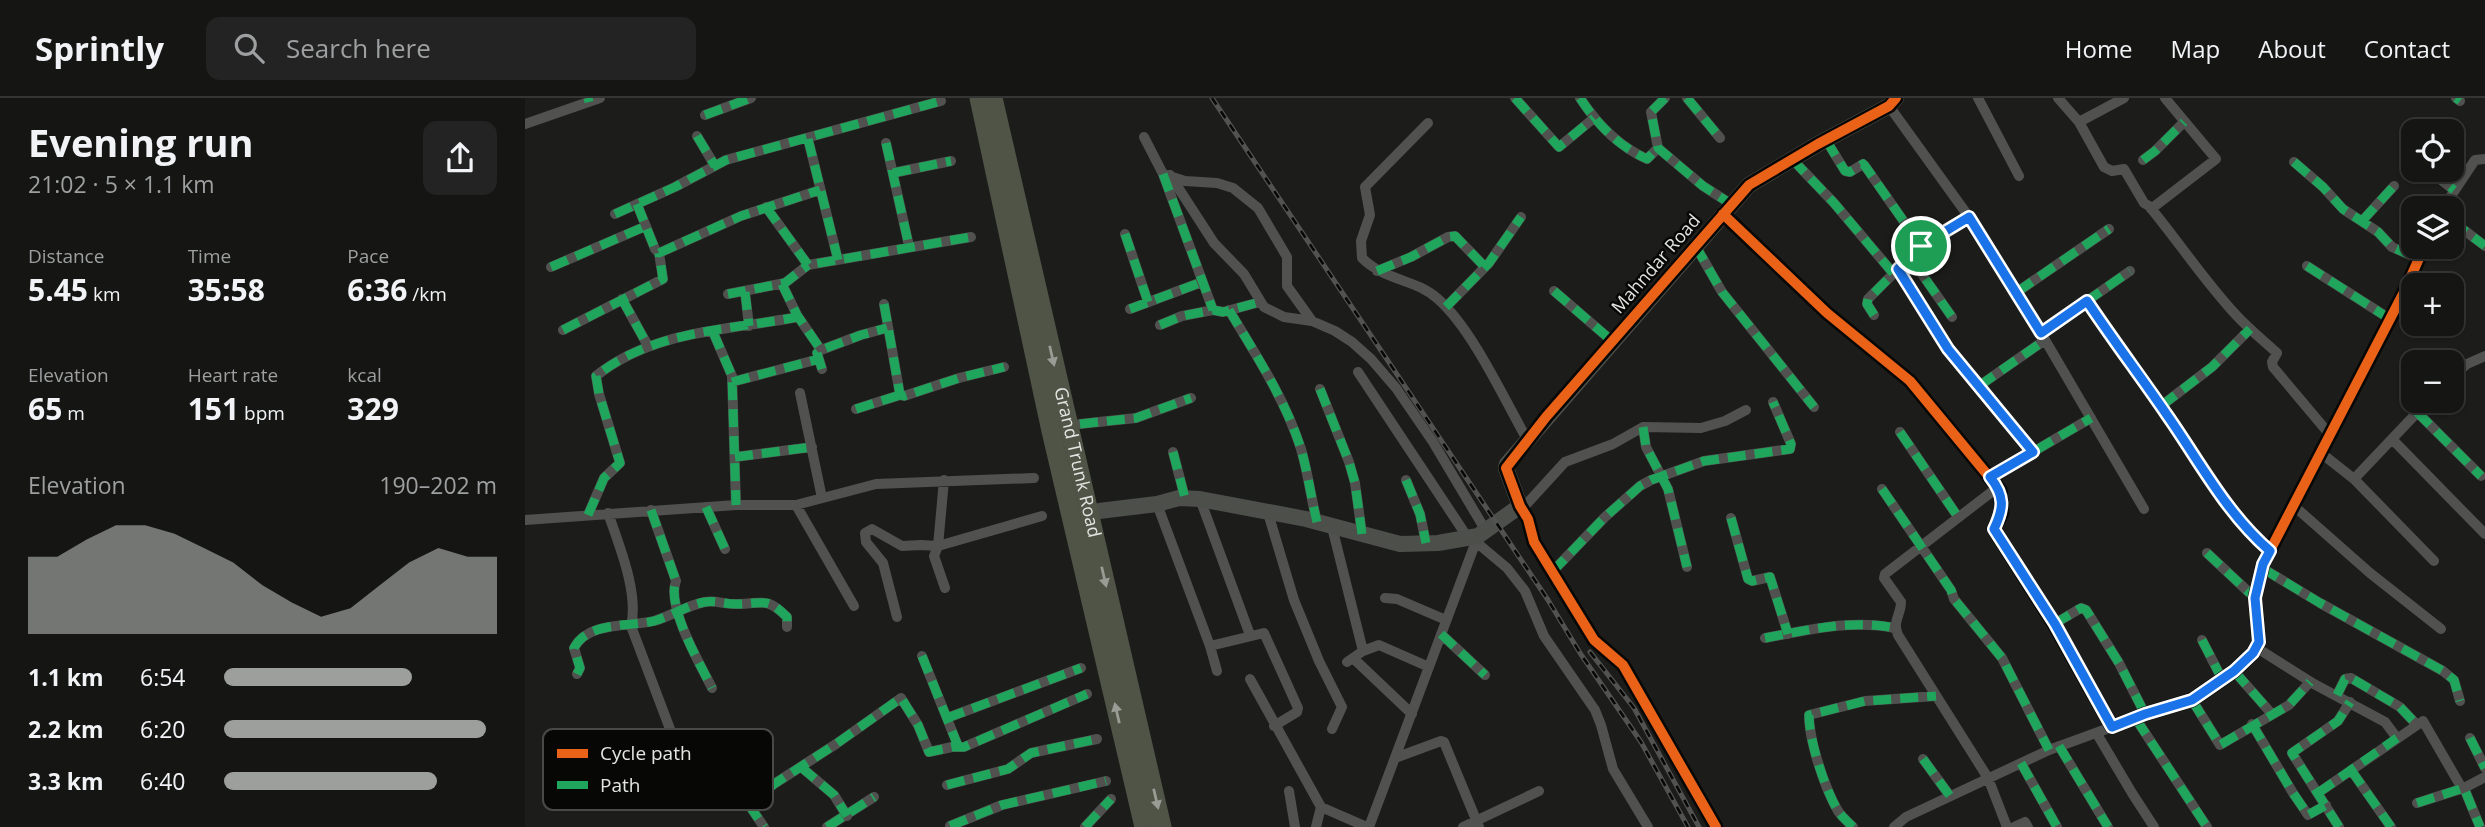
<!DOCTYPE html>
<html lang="en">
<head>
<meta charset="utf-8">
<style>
	:root { --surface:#151614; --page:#222322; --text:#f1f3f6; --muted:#9d9fa0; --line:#343534; --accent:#9d9f9c }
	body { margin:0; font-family:"Open Sans",sans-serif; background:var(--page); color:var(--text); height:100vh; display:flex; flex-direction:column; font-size:26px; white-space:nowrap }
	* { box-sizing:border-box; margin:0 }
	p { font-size:23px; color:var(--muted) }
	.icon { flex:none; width:38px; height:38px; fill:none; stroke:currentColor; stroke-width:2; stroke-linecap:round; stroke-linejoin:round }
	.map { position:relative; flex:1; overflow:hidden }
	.side { display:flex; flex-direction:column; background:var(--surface); width:525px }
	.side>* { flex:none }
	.controls { position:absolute; left:1876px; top:21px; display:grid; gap:14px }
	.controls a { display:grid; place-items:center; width:63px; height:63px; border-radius:14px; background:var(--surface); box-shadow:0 2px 5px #0004,0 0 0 2px var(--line); font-size:35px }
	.pin { position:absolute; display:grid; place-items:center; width:60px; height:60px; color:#fff; margin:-30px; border:4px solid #fff; border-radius:50%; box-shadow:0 2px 7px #0007 }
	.round { display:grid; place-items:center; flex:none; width:74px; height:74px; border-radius:14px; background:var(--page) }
	.summary { display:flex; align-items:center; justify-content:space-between; height:119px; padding:0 28px }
	h1 { font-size:38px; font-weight:700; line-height:52px }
	.figures { display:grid; grid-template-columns:repeat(3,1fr); gap:10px; height:119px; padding:7px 28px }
	.figures div { display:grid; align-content:center }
	.figures b { font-size:30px; font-weight:700 }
	.figures small { font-size:19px; font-weight:400 }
	.figures p { font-size:19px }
	.chart { height:196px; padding:14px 28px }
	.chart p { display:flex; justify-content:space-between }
	.chart svg { width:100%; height:126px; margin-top:7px; fill:var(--accent); opacity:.7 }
	ul { padding:0 28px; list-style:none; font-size:23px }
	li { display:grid; grid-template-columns:112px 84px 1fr; align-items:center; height:52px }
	li i { height:18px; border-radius:9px; background:var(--accent) }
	header { display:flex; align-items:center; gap:42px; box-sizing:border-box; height:98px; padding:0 35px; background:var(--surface); border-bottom:2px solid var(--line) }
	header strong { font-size:33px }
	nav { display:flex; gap:38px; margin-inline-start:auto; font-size:24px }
	.search { width:490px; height:63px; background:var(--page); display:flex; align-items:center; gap:18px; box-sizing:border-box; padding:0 24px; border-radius:14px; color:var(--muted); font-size:26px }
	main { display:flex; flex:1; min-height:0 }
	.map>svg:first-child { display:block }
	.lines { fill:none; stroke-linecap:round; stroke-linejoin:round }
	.street { stroke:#515250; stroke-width:10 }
	.secondary { stroke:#4d4f4a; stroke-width:16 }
	.highway { stroke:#4f5447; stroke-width:19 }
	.rail-casing { stroke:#525351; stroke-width:5 }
	.rail { stroke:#070806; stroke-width:2.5; stroke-dasharray:8; stroke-linecap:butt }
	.quiet { stroke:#20a55d; stroke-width:9; stroke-dasharray:18 9; stroke-linecap:butt }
	.cycleway-casing { stroke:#070806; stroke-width:15 }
	.cycleway { stroke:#ea6118; stroke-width:10 }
	.oneway { fill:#999c94 }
	.route-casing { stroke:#fff; stroke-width:14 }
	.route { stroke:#1a73e8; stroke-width:9 }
	.labels { text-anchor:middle; stroke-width:5; stroke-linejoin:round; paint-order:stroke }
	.street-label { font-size:18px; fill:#e3e5e2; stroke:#070806 }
	.key { fill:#070806; stroke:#494a48; stroke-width:2 }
	.key-label { font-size:19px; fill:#e3e5e2 }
</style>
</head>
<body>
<header>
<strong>Sprintly</strong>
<div class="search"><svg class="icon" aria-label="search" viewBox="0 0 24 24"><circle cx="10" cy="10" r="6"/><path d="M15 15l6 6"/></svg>Search here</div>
<nav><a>Home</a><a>Map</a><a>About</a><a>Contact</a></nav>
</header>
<main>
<section class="side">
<div class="summary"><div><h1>Evening run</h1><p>21:02 · 5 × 1.1 km</p></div><a class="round"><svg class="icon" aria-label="share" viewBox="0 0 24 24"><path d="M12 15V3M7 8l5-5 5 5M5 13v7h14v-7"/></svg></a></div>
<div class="figures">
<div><p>Distance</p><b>5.45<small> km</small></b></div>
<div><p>Time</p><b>35:58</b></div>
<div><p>Pace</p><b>6:36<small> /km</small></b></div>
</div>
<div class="figures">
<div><p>Elevation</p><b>65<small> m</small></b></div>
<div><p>Heart rate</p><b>151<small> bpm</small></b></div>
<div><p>kcal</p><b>329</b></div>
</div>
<div class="chart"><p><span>Elevation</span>190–202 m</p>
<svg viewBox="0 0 160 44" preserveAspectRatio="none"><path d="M0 44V17L10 17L20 11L30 6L40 6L50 9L60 14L70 19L80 27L90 33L100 38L110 35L120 27L130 19L140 14L150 17L160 17V44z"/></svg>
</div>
<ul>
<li><b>1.1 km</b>6:54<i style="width:69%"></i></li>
<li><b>2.2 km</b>6:20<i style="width:96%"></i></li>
<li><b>3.3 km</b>6:40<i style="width:78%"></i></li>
</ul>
</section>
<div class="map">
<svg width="1960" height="729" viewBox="0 0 1960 729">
	<rect width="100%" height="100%" fill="#1c1d1b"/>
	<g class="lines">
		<!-- street -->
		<path class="street" d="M990 0 1034 49 1069 20
			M1055 0C1072 26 1093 48 1122 61L1133 50
			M1140 0 1126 14 1133 50 1178 88 1206 106
			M1162 0 1195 40
			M1453 0 1494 78
			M1533 0 1554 24 1579 69 1587 73 1599 71 1619 105 1624 108C1654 144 1680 184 1712 218 1724 231 1739 243 1752 255L1747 264 1748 269 1806 338
			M1931 0 1935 3
			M1364 8 1444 119 1492 194 1619 411
			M180 17 226 0
			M1554 24 1599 0
			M903 25 840 89 845 117 836 143 837 160C860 183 891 181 913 201 948 232 979 301 1003 343
			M0 26 75 0
			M172 38 190 68
			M619 39 638 76 660 83 692 85 708 90 733 110 762 159V188L787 223 810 233 827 244 846 261 871 290 908 344 961 433
			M283 41 313 162
			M1301 42 1320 73 1325 74 1338 66 1340 68 1396 148
			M361 45 384 148
			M1886 57 1888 59
			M1267 61 1309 105 1368 175
			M1618 62 1630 53 1659 24
			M1769 64 1798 89 1818 111 1853 134 1867 149 1894 161
			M1904 72 1929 92
			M368 75 426 63
			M638 76 688 212
			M645 77 689 145 719 176 739 209 759 219 787 223
			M112 106 130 151 134 155 216 118 295 92
			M241 109 283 167 446 139
			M1918 110 1950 62 1960 61
			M1626 111 1691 61 1640 0
			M90 116 150 89 201 62 416 3
			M1198 116 1302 215 1385 283 1475 392 1477 415 1469 431 1529 526 1587 629 1620 616 1667 602 1709 573 1728 555 1734 544 1730 500 1738 466 1880 192 1899 149
			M1837 123 1869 88
			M1927 123 1960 148
			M600 136 623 204
			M1170 147 1197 194 1289 309
			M1385 159 1427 219
			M1782 168 1865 221
			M26 169 121 128
			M1373 171 1423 251 1508 354
			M852 173 886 159 923 139 930 138 960 169
			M257 186 272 217 296 252
			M1029 193 1087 243
			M220 194 224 228
			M1492 194 1584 131
			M203 196 260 185 283 167
			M97 201 123 248
			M1562 203C1588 241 1616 278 1642 317 1674 364 1701 415 1745 453
			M359 206 375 297 379 298 434 280 479 269
			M921 209 964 165 996 119
			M605 211 677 184
			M704 212C731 257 760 301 776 351 783 375 786 400 792 424
			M1349 217 1342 206 1343 201 1396 148 1444 119
			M635 227 657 218 688 212 698 214 735 204
			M38 232 138 181 134 155
			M188 234 207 278 211 407
			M1516 235 1605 173
			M297 271 292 255 296 252 336 237 362 230
			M833 274 943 440
			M1927 279 1942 266 1960 258
			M207 284 294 261
			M1454 288 1520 242
			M795 291 824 364 830 385 837 436
			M275 295 297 400
			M1636 308 1687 269 1725 231
			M331 311 375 297
			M1892 314 1956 378
			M555 326 611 320 666 300
			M1118 329 1121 349 1143 391 1162 469
			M1375 334 1433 419
			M1867 341 1960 436
			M648 354 660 400
			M1796 355 1829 381 1909 463
			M210 359 287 349
			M1465 379 1566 320
			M1829 381 1903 303
			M881 382 895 416 901 445
			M1473 389 1360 476 1359 480 1376 504C1376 517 1367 523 1373 537L1463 680 1482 729
			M1357 391 1426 492 1429 501 1477 560 1524 652
			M675 401 725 537
			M632 406 685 548 692 573
			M271 407 329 508
			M995 408 1003 421 1009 444 1069 542 1098 567 1191 729
			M1769 408 1845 475 1916 531
			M181 409 200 451
			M997 411 1040 364 1088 346 1118 329 1176 330 1200 323 1221 312
			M126 412 151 483C141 508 175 566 187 590
			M83 415C94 447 114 495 106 528L145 631
			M743 415 769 502 794 563 817 609 807 631
			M63 417 79 380 95 365 74 296 71 278C128 232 205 232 273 219
			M1206 420 1223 481 1227 483 1245 479 1263 536
			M0 422 211 407H271L351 386 509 380
			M807 429 838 553
			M951 444 982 470 1000 493 1019 538 1070 612 1076 627 1088 671 1123 729
			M1682 455 1730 500
			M1737 470 1795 505 1918 573 1929 582 1935 603
			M1027 474 1080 419 1115 388 1126 382 1179 363 1265 351 1266 346 1248 304
			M420 490 409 458 413 448 517 418
			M860 500 872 501 921 522
			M372 519 358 465 341 444 340 435 347 431 377 448 396 447 413 448 419 382
			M1529 526 1556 510 1561 512 1594 565 1620 616
			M916 536 960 577
			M1240 540C1283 532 1326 521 1370 530
			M1677 542 1697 581
			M685 548 739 535 773 610 772 614 749 628
			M1732 550 1789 586 1860 624 1872 640
			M397 558 433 648
			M828 560 887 616
			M822 564 838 553 854 547 904 569
			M1709 573 1746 615
			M52 576 55 570 49 550C63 523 104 529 129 523 146 518 163 507 180 504 191 502 202 507 213 506 238 506 241 498 262 519V529
			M725 581 796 709 842 729
			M1812 597 1820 581 1826 580 1875 609 1892 627
			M1667 602 1695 647 1764 607 1785 584
			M422 620 556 570
			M1611 621 1682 729
			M1727 626 1768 695 1783 717 1801 707
			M1572 636 1607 695 1629 729
			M1945 640 1960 670
			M205 642 191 661 192 674 224 707 239 729
			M1534 648 1583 729
			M870 660 916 643 919 644 954 729
			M1398 661 1425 698
			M1496 665 1532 729
			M276 669 309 697 322 718
			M1826 672 1866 729
			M422 687 483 671 506 655 572 641
			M764 693 770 729
			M1793 695 1898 623 1935 687 1939 690 1960 679
			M1892 705 1939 690 1955 729
			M224 707 249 686 311 646 376 600 393 627 404 654 427 649H439L562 596
			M425 728 477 707 581 683
			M302 729 349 699
			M560 729 586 701
			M791 729 796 709
			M844 729 953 438
			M938 729 1014 693
			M1328 729C1323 724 1317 719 1313 713 1300 691 1284 643 1284 617L1340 603 1411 598
			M1369 729 1381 719 1524 652 1587 629
			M1489 729 1500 724 1503 729
			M1814 729 1767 655 1813 623 1825 604"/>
		<!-- secondary -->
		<path class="secondary" d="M574 413 632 406 654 400 675 401 781 421 875 446 913 445 953 438 995 408 981 370 982 366 1224 87 1293 46 1364 8 1371 0"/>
		<!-- highway -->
		<g class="highway">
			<path d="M454 0 526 333 619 729"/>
			<path id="s1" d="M468 0 637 729"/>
		</g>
		<defs>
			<path id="rail" d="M687 0 1023 502 1055 555 1116 644 1163 729
				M1065 554 1109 610 1174 729"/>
		</defs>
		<!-- rail casing -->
		<use href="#rail" class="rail-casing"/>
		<!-- rail -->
		<use href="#rail" class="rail"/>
		<!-- quiet -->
		<path class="quiet" d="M63 0 64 4
			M990 0 1034 49 1069 20
			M1055 0C1072 26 1093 48 1122 61L1133 50
			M1140 0 1126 14 1133 50 1178 88 1206 106
			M1162 0 1195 40
			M1931 0 1935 3
			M180 17 226 0
			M172 38 190 68
			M283 41 313 162
			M1301 42 1320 73 1325 74 1338 66 1340 68 1396 148
			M361 45 384 148
			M1886 57 1888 59
			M1267 61 1309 105 1368 175
			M1618 62 1630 53 1659 24
			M1769 64 1798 89 1818 111 1853 134 1867 149 1894 161
			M1904 72 1929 92
			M368 75 426 63
			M638 76 688 212
			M112 106 130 151 134 155 216 118 295 92
			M241 109 283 167 446 139
			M90 116 150 89 201 62 416 3
			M1837 123 1869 88
			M1927 123 1960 148
			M600 136 623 204
			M1170 147 1197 194 1289 309
			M1385 159 1427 219
			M1782 168 1865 221
			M26 169 121 128
			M1373 171 1423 251 1508 354
			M852 173 886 159 923 139 930 138 960 169
			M257 186 272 217 296 252
			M1029 193 1087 243
			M220 194 224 228
			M1492 194 1584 131
			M203 196 260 185 283 167
			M97 201 123 248
			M1562 203C1588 241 1616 278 1642 317 1674 364 1701 415 1745 453
			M359 206 375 297 379 298 434 280 479 269
			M921 209 964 165 996 119
			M605 211 677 184
			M704 212C731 257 760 301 776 351 783 375 786 400 792 424
			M1349 217 1342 206 1343 201 1396 148 1444 119
			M635 227 657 218 688 212 698 214 735 204
			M38 232 138 181 134 155
			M188 234 207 278 211 407
			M1516 235 1605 173
			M297 271 292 255 296 252 336 237 362 230
			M207 284 294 261
			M1454 288 1520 242
			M795 291 824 364 830 385 837 436
			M1636 308 1687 269 1725 231
			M331 311 375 297
			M1892 314 1956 378
			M555 326 611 320 666 300
			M1118 329 1121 349 1143 391 1162 469
			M1375 334 1433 419
			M648 354 660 400
			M210 359 287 349
			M1465 379 1566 320
			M881 382 895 416 901 445
			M1357 391 1426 492 1429 501 1477 560 1524 652
			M181 409 200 451
			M126 412 151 483C141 508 175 566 187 590
			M63 417 79 380 95 365 74 296 71 278C128 232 205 232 273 219
			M1206 420 1223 481 1227 483 1245 479 1263 536
			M1682 455 1730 500
			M1737 470 1795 505 1918 573 1929 582 1935 603
			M1027 474 1080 419 1115 388 1126 382 1179 363 1265 351 1266 346 1248 304
			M1529 526 1556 510 1561 512 1594 565 1620 616
			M916 536 960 577
			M1240 540C1283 532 1326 521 1370 530
			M1677 542 1697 581
			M397 558 433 648
			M1709 573 1746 615
			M52 576 55 570 49 550C63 523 104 529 129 523 146 518 163 507 180 504 191 502 202 507 213 506 238 506 241 498 262 519V529
			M1812 597 1820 581 1826 580 1875 609 1892 627
			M1667 602 1695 647 1764 607 1785 584
			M422 620 556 570
			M1611 621 1682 729
			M1727 626 1768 695 1783 717 1801 707
			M1945 640 1960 670
			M205 642 191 661 192 674 224 707 239 729
			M1534 648 1583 729
			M1398 661 1425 698
			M1496 665 1532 729
			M276 669 309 697 322 718
			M1826 672 1866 729
			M422 687 483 671 506 655 572 641
			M1793 695 1872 640
			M1892 705 1939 690 1955 729
			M224 707 249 686 311 646 376 600 393 627 404 654 427 649H439L562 596
			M425 728 477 707 581 683
			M302 729 349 699
			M560 729 586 701
			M1328 729C1323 724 1317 719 1313 713 1300 691 1284 643 1284 617L1340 603 1411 598
			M1814 729 1767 655 1813 623 1825 604"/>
		<defs>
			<path id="cycleway" d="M1198 116 1302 215 1385 283 1475 392 1477 415 1469 431 1529 526 1587 629 1620 616 1667 602 1709 573 1728 555 1734 544 1730 500 1738 466 1880 192 1899 149
				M1191 729 1098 567 1069 542 1009 444 1003 421 995 408 981 370 1021 319 1224 87 1293 46 1364 8 1371 0"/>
		</defs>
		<!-- cycleway casing -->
		<use href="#cycleway" class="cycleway-casing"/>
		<!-- cycleway -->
		<use href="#cycleway" class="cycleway"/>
	</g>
	<!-- one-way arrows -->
	<defs><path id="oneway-solid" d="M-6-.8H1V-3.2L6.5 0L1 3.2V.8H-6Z" transform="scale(1.75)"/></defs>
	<g class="oneway">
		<use href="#oneway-solid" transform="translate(527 258) rotate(77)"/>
		<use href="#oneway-solid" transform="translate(579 479) rotate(77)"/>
		<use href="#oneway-solid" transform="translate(592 615) rotate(-103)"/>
		<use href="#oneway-solid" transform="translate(631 701) rotate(77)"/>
	</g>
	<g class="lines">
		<defs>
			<path id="route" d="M1444 119 1516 235 1562 203C1588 242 1616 279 1642 317 1675 364 1701 415 1745 453L1738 466 1730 500 1734 544 1728 555 1709 573 1667 602 1620 616 1587 629 1530 526 1469 431C1479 410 1480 398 1465 379L1508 354 1423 251 1373 171 1396 148Z"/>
		</defs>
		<!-- route casing -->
		<use href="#route" class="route-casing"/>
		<!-- route -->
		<use href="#route" class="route"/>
	</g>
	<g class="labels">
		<!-- street labels -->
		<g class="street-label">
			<text transform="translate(1131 166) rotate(-49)" y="6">Mahndar Road</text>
			<text dy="6" stroke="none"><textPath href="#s1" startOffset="374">Grand Trunk Road</textPath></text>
		</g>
	</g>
	<!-- legend -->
	<rect x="18" y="631" width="230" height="81" rx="10" class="key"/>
	<rect x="32" y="651" width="31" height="9" fill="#ea6118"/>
	<rect x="32" y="683" width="31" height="8" fill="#20a55d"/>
	<g class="key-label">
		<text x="75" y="662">Cycle path</text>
		<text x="75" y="694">Path</text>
	</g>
</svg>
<div class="controls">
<a><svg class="icon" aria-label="locate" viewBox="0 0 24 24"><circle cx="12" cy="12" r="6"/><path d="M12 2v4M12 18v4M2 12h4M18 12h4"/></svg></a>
<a><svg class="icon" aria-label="layers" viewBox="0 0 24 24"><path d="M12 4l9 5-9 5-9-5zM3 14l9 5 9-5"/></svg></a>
<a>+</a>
<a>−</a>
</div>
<div class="pin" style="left:1396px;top:148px;background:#1e9e55"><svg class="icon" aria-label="arrive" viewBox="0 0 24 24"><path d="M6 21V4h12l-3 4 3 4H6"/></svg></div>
</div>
</main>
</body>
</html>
